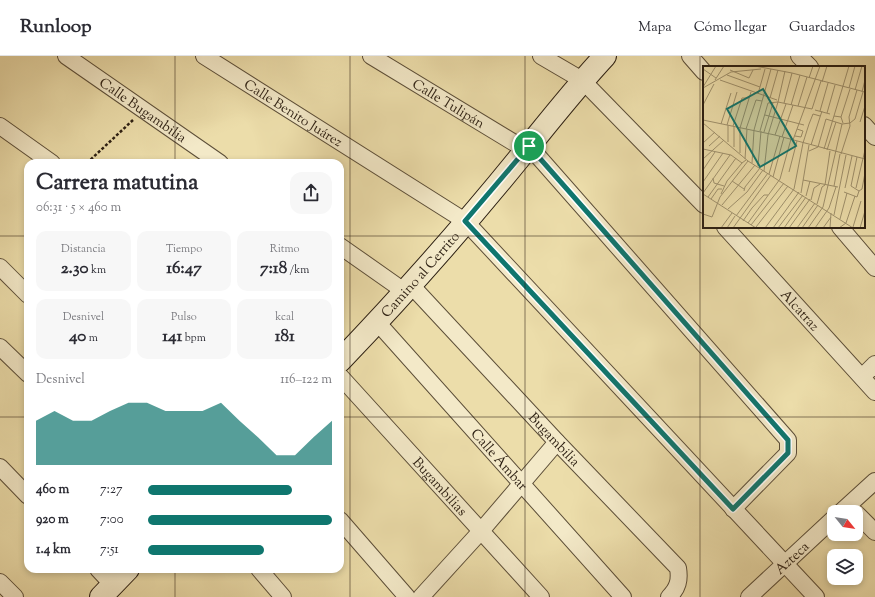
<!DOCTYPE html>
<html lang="es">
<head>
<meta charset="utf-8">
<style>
	:root { --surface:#fff; --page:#f7f7f7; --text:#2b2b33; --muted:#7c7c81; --line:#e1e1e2; --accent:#0f766e }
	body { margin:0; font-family:"Sorts Mill Goudy",serif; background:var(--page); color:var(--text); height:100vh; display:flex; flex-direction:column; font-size:15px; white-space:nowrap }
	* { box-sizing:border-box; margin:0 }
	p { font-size:13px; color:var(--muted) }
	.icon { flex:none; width:22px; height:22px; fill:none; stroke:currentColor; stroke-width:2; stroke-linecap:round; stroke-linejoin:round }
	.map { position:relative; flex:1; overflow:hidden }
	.details { position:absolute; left:24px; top:103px; width:320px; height:414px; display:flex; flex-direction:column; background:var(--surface); border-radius:12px; box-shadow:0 2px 6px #0003 }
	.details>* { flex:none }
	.needle { width:26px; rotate:120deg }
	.buttons { position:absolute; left:827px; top:449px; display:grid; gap:8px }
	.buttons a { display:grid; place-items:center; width:36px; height:36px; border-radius:8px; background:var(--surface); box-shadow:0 2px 6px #0003; font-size:20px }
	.pin { position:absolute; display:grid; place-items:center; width:34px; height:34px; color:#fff; margin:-17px; border:2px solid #fff; border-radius:50%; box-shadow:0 1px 4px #0007 }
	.round { display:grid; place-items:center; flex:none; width:42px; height:42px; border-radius:12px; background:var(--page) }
	.headline { display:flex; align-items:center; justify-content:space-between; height:68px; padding:0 12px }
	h1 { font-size:22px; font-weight:800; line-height:30px }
	.stats { display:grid; grid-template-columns:repeat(3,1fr); gap:6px; height:68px; padding:4px 12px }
	.stats div { display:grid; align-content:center; border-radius:10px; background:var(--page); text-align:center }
	.stats b { font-size:17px; font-weight:800 }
	.stats small { font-size:11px; font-weight:400 }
	.stats p { font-size:11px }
	.chart { height:112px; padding:8px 12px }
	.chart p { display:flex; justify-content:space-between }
	.chart svg { width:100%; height:72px; margin-top:4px; fill:var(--accent); opacity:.7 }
	ul { padding:0 12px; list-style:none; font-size:13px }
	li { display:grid; grid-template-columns:64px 48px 1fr; align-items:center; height:30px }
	li i { height:10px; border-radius:5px; background:var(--accent) }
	header { display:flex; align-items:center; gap:24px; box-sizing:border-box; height:56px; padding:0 20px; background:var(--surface); border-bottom:1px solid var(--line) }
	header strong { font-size:19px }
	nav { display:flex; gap:22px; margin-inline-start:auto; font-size:14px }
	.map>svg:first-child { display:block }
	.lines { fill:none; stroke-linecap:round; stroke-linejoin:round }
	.minor-casing { stroke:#5c4e38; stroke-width:18 }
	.secondary-casing { stroke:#2c1f12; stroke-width:24 }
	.path { stroke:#2c1f12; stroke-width:2.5; stroke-dasharray:3 2; stroke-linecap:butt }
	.minor { stroke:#f3e9c8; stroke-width:16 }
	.secondary { stroke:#f3e9c8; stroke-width:22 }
	.route-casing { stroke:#fff; stroke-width:8 }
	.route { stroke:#0f766e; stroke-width:5 }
	.grid { fill:none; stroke:#2c1f12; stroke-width:1; stroke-opacity:0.55 }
	.labels { text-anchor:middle; stroke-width:3; stroke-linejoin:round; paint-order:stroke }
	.street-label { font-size:14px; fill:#2c1f12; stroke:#f3e9c8 }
	.inset-road { fill:none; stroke:#9f916d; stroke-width:1 }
	.view { fill:#0f766e; fill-opacity:0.15; stroke:#0f766e; stroke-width:2 }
	.inset-edge { fill:none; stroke:#2c1f12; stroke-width:2 }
</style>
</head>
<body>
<header>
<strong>Runloop</strong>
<nav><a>Mapa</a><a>Cómo llegar</a><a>Guardados</a></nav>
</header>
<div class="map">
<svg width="875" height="541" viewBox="0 0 875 541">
	<rect width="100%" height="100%" fill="#ecddaa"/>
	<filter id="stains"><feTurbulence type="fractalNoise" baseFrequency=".005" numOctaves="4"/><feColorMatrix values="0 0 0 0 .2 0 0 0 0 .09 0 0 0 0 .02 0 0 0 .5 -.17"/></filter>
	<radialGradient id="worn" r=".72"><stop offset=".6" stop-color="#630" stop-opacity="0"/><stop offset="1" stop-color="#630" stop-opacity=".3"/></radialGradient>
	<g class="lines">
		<defs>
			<g id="minor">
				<path id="s1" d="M66 0 220 107"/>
				<path id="s2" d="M204 0 465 165 816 541"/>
				<path id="s3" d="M371 0 526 94"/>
				<path d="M541 0 582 24 704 149"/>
				<path d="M690 0 704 16"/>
				<path d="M799 0 810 11"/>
				<path d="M864 69 875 81"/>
				<path d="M0 70 52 107"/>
				<path d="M529 90 788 384V397L733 453"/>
				<path id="s4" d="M725 171 875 336"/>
				<path d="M840 171 875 212"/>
				<path d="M340 190 404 235"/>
				<path d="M0 211 28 239"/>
				<path id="s5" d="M410 228 557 386 678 512C680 524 678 532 669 541"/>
				<path id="s6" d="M377 266 623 541"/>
				<path d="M0 291 28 318"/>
				<path id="s7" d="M340 320 541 541"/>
				<path d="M862 321 875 308"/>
				<path d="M0 411 28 440"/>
				<path d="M841 456 875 425"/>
				<path d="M856 457 875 476"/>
				<path d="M340 464 407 541"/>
				<path d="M98 513 112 528"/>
				<path d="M259 513 283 541"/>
				<path d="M0 526 15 541"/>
				<path d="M421 541 481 475 557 386"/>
				<path id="s8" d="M749 541 834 462"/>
			</g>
			<g id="secondary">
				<path id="s9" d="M340 305C404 238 467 167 525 95 551 63 577 30 605 0"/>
				<path d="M101 541 128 513"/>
			</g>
		</defs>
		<!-- minor casing -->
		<use href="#minor" class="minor-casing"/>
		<!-- secondary casing -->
		<use href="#secondary" class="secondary-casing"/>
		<!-- path -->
		<path class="path" d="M87 107 133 64"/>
		<!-- minor -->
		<use href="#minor" class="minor"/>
		<!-- secondary -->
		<use href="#secondary" class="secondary"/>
	</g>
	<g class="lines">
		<defs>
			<path id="route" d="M529 90 788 384V397L733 453 465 165Z"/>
		</defs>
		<!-- route casing -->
		<use href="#route" class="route-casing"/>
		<!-- route -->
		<use href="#route" class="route"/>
	</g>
	<!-- grid -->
	<path class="grid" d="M175 0V107M350 0V541M525 0V541M700 0V541M0 180H28M340 180H875M0 361H28M340 361H875M175 513V541"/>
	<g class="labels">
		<!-- street labels -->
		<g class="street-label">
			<text dy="5" stroke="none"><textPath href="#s3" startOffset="91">Calle Tulipán</textPath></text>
			<text dy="5" stroke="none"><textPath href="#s1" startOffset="94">Calle Bugambilia</textPath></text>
			<text dy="5" stroke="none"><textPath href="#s2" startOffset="106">Calle Benito Juárez</textPath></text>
			<text dy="5" stroke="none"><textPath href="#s9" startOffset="118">Camino al Cerrito</textPath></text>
			<text dy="5" stroke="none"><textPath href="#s4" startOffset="112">Alcatraz</textPath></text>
			<text dy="5" stroke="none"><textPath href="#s5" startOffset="212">Bugambilia</textPath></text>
			<text dy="5" stroke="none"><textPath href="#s6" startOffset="184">Calle Ámbar</textPath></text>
			<text dy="5" stroke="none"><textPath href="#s7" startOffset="149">Bugambilias</textPath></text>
			<text dy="5" stroke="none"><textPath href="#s8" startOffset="58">Azteca</textPath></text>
		</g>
	</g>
	<!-- overview -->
	<g transform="translate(703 10)">
		<rect width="162" height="162" fill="#ecddaa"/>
		<path class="inset-road" d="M52 0 89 7 162 26M0 3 13 12M27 4 46 12 50 4M82 5 75 36 109 43 118 15M24 9 57 21M106 12 110 0M12 14 21 0M17 14 74 34M119 16 124 0M0 21 13 0M0 22 28 6 58 3M146 22 152 0M152 24 159 0M159 26 162 14M55 28 62 3M67 32 75 4M81 37 89 7M0 39 11 18M88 39 97 9M95 40 104 11M112 44 127 48M117 45 125 17M124 47 132 19M62 49 101 59M131 50 138 51 140 57M138 51 147 23M0 54 72 69 162 93M157 56 162 40M0 57 45 95 17 131 9 151 0 148M147 57 152 53 160 26M18 58 28 27M24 59 34 26M25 59V76M30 60 39 32H46M43 63 53 34 59 35M57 65 65 37 75 36 65 69 61 105M61 66 70 37M72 69 83 38M92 70 98 71 100 65 94 63M79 71 90 39M90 74 117 0M0 77 12 66M108 79 119 45M6 80 17 70M31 81V60M0 83 28 89 39 97 43 94M121 83 146 0M124 84 133 56M106 85 115 81 123 53 139 58 147 57M37 87V62L48 26M138 88 147 60 146 51 154 24M0 93 21 74M42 93 44 63M45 95 150 162M49 97 51 64 68 3M55 100 58 65M0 104 12 86M86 106 94 75M66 108 77 70M70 111 81 71M10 112 11 117 21 120M100 114 135 121M29 115 41 123M0 116 20 87M131 120 137 88M142 122 149 90M153 122 162 84M41 125 42 121 57 102M156 125 159 123 162 107M141 126 154 131 156 125 148 120 154 91M0 127 27 89M98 127 106 79M0 128 53 162M18 128 24 115 39 97M103 130 107 115M5 131 33 92M8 133 15 123H19M108 134 111 122 117 118M114 138 119 121 122 119 127 85M19 139 52 99M25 143 44 126 60 104M131 149 143 89M33 150 65 107M137 153 144 127M40 155 49 142 61 129H65M45 157 77 113 88 73M48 159 81 117M53 161 85 120M150 161 158 135M18 162 29 147M24 162 32 150M30 162 68 109M62 162 91 123 100 77 106 58 110 48 117 50M70 162 96 126M75 162 100 129M81 162 103 131M86 162 107 133M94 162 112 137M99 162 115 139M105 162 120 141 139 58M112 162 126 142 133 121M120 162 128 151M127 162 128 147M136 162 143 157 152 130M157 162 162 145"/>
		<path class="view" d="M60 23 93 80 57 101 24 43Z"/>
		<rect width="162" height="162" class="inset-edge"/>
	</g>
	<rect width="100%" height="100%" filter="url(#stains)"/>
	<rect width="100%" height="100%" fill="url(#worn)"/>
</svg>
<div class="buttons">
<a><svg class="needle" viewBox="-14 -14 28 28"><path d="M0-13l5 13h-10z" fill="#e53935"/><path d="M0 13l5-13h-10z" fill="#7c7c81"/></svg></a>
<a><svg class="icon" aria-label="layers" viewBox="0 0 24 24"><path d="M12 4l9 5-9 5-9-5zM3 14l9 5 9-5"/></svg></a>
</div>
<div class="pin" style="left:529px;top:90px;background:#1e9e55"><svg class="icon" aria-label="arrive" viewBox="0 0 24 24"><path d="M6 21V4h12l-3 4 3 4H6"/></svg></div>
<section class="details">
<div class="headline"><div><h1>Carrera matutina</h1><p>06:31 · 5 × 460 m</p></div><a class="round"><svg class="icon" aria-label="share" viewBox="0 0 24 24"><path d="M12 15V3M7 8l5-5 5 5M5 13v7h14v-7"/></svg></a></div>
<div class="stats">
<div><p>Distancia</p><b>2.30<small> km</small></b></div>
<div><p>Tiempo</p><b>16:47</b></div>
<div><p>Ritmo</p><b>7:18<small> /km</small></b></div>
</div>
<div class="stats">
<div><p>Desnivel</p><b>40<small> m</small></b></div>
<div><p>Pulso</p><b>141<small> bpm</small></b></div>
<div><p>kcal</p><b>181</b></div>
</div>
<div class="chart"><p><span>Desnivel</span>116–122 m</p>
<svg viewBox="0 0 160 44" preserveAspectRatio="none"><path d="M0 44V17L10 11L20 17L30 17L40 11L50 6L60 6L70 11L80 11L90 11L100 6L110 17L120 27L130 38L140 38L150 27L160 17V44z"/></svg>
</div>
<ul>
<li><b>460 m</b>7:27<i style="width:78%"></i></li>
<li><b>920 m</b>7:00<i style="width:100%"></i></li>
<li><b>1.4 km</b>7:51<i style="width:63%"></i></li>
</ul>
</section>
</div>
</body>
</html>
